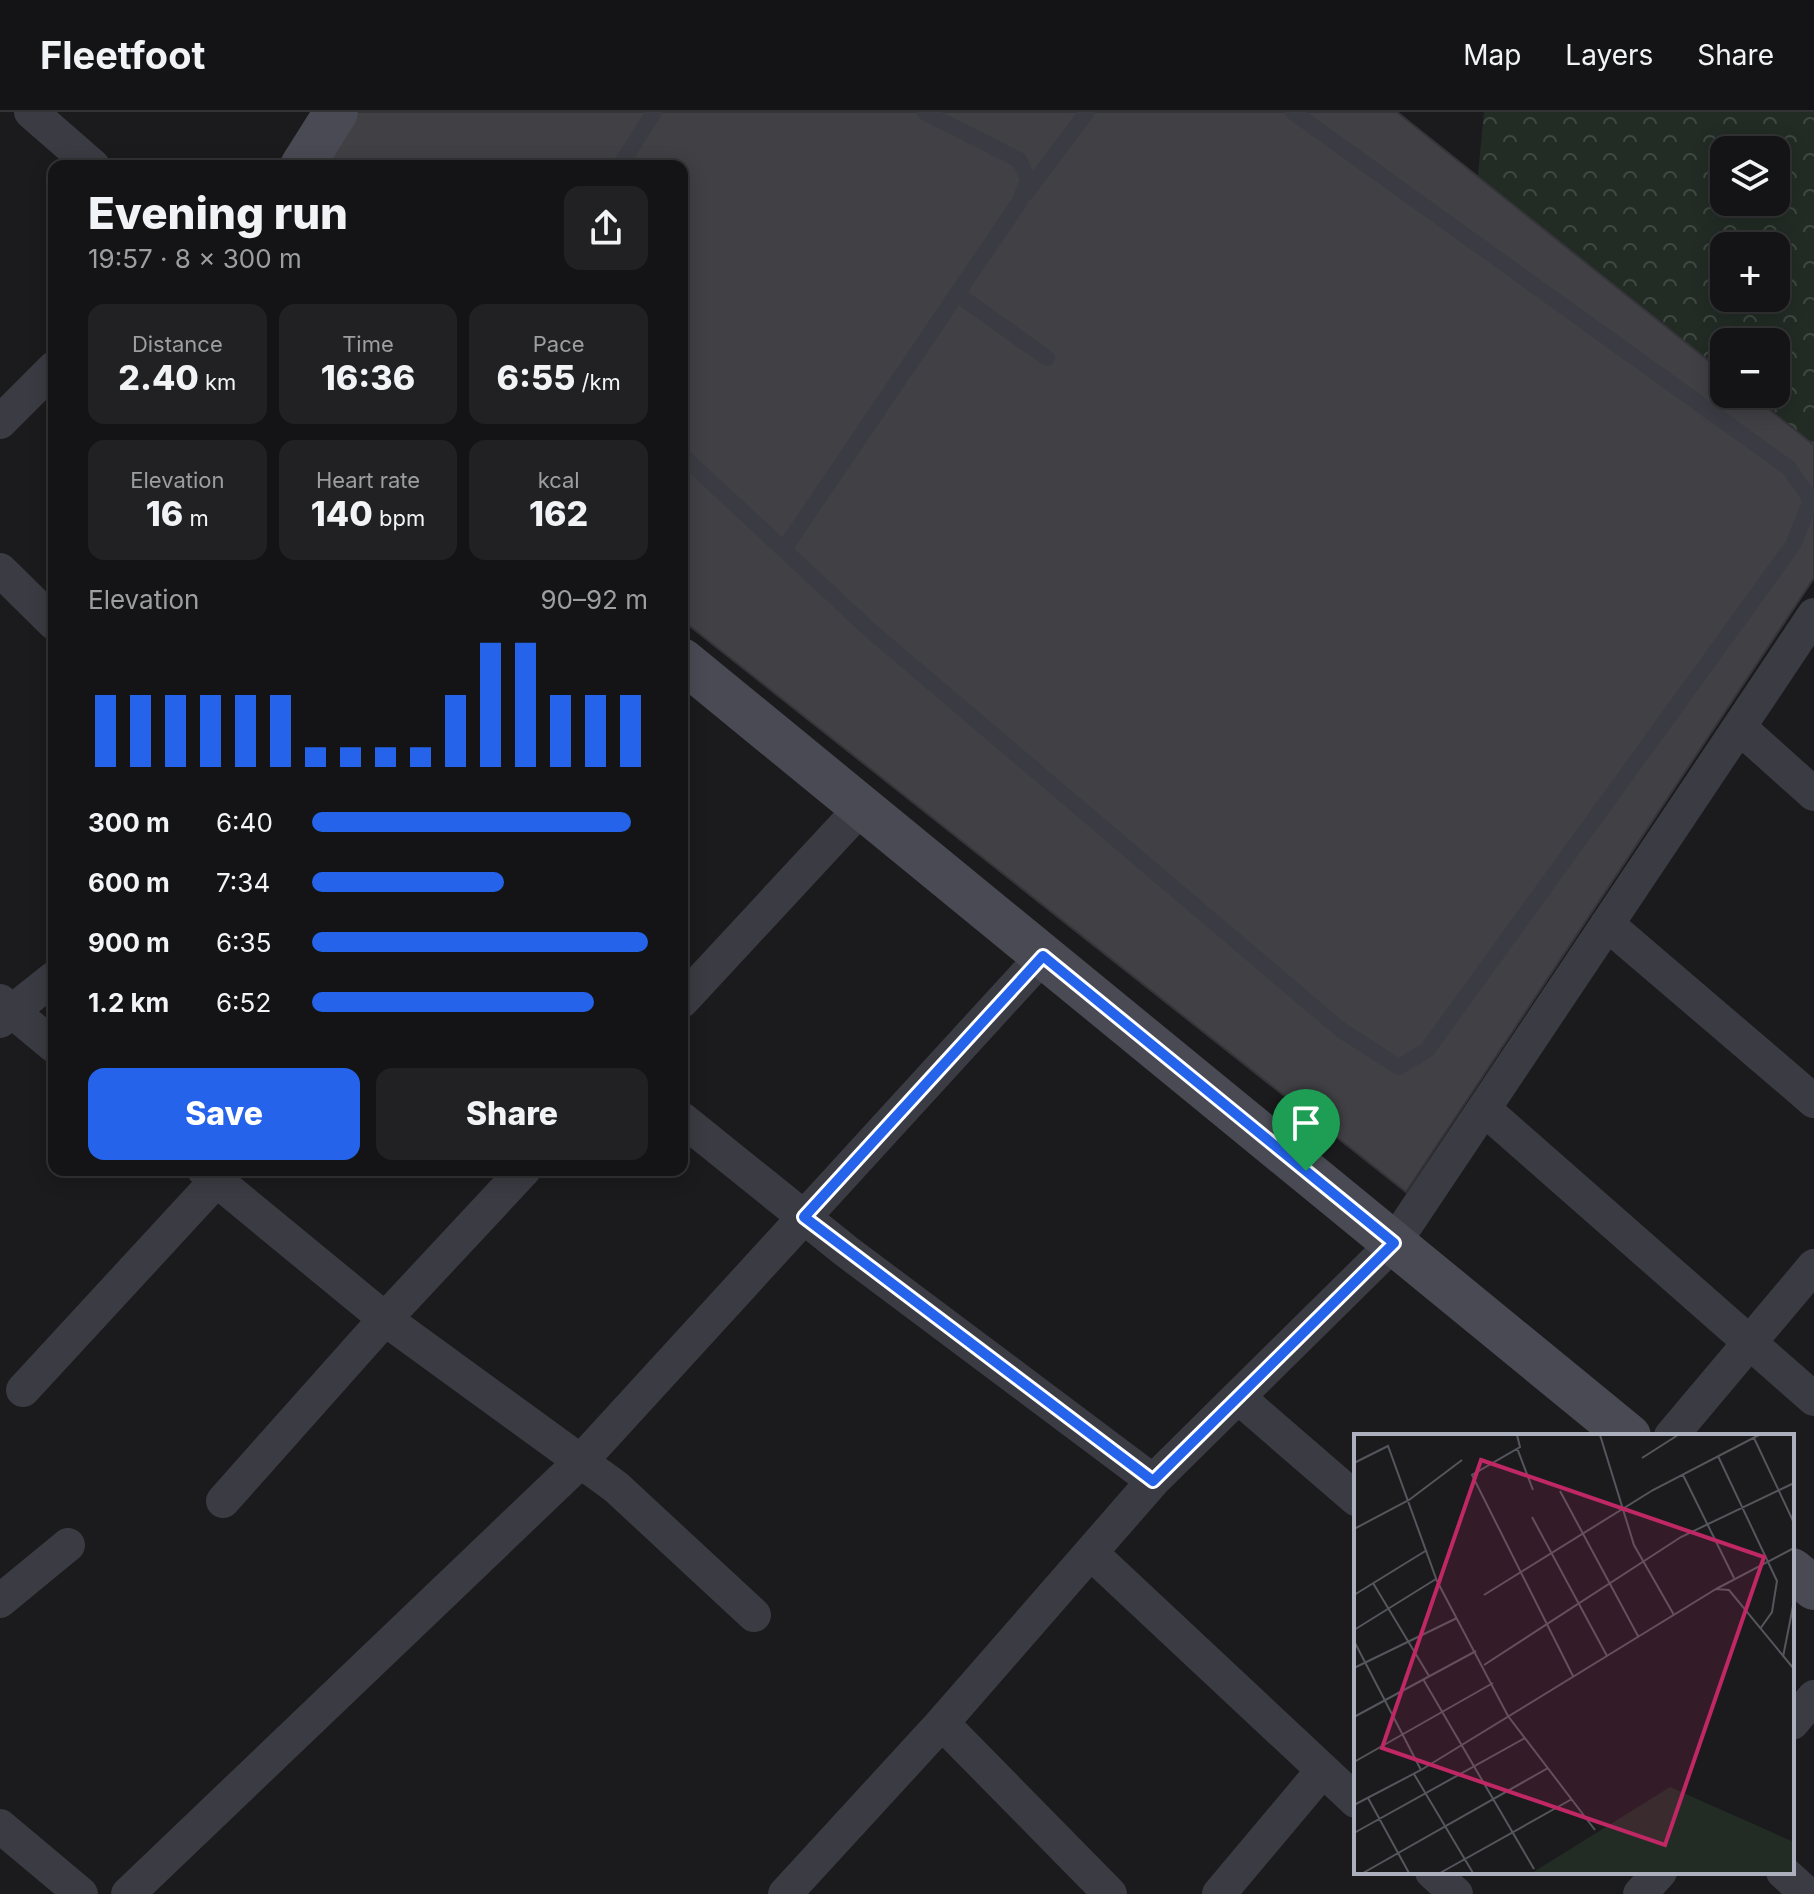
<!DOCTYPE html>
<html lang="en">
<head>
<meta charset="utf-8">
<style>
	:root { --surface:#141416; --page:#212123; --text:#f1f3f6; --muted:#9d9ea1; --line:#333335; --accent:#2563eb }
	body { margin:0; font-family:Inter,sans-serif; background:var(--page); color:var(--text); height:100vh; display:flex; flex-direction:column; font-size:30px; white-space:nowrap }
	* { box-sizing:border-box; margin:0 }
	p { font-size:26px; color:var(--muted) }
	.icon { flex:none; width:44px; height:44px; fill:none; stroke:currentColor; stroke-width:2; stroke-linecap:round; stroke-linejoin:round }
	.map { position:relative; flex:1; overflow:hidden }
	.sheet { position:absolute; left:48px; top:48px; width:640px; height:1016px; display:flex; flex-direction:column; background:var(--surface); border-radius:16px; box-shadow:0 4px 20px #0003,0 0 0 2px var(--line) }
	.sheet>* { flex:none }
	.controls { position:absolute; left:1710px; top:24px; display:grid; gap:16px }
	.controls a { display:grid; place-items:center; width:80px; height:80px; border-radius:16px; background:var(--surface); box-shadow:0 4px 20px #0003,0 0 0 2px var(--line); font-size:40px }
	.pin { position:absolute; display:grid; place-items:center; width:68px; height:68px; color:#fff; margin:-82px -34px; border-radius:50% 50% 50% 0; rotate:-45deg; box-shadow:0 0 8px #0007 }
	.pin .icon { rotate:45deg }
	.round { display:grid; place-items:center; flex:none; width:84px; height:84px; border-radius:16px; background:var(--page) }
	.head { display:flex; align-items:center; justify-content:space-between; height:136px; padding:0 40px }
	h1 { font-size:44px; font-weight:800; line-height:60px }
	.figures { display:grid; grid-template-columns:repeat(3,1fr); gap:12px; height:136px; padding:8px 40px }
	.figures div { display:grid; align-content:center; border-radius:16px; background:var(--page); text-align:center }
	.figures b { font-size:34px; font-weight:800 }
	.figures small { font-size:22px; font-weight:400 }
	.figures p { font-size:22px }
	.chart { height:224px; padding:16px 40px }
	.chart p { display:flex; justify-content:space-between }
	.chart svg { width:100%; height:144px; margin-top:8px; stroke:var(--accent); stroke-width:6 }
	.action { display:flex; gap:16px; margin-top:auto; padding:16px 40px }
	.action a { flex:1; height:92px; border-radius:16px; background:var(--accent); color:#fff; font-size:32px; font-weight:800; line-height:92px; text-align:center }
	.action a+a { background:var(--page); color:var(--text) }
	ul { padding:0 40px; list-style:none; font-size:26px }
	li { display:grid; grid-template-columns:128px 96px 1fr; align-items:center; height:60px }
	li i { height:20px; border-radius:10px; background:var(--accent) }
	header { display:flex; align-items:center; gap:48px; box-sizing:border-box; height:112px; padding:0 40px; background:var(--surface); border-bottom:2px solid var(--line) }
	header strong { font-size:38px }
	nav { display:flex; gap:44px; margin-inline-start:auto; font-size:28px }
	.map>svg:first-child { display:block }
	.forest { fill:url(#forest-crowns); fill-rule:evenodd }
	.building { fill:#404045; stroke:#353439; stroke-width:2 }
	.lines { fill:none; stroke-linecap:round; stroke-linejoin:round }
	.lane { stroke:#3b3b43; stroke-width:16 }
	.street { stroke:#3b3b43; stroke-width:34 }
	.secondary { stroke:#494a53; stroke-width:44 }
	.route-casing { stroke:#fff; stroke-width:16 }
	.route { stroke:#2563eb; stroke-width:10 }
	.inset-road { fill:none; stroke:#55565d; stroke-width:2 }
	.view { fill:#c02765; fill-opacity:0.15; stroke:#c02765; stroke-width:4 }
	.inset-edge { fill:none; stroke:#acafbd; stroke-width:4 }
</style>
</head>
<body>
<header>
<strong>Fleetfoot</strong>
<nav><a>Map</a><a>Layers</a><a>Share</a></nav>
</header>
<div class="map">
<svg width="1814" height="1782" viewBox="0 0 1814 1782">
	<defs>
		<pattern id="forest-crowns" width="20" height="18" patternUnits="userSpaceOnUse" patternTransform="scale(2)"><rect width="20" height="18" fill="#222c25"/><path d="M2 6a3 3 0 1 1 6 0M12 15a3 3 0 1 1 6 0" fill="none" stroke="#3f4843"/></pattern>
	</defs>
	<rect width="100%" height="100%" fill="#1b1b1d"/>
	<!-- forest -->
	<path class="forest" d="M1484 0H1814V358L1476 84ZM1724 38H1776V90H1724ZM1724 134H1776V186H1724ZM1724 230H1776V282H1724Z"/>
	<!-- building -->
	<path class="building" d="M352 0H1397L1724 261V282H1750L1814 333V466L1406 1080 682 508V54H317Z"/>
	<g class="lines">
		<!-- lane -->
		<path class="lane" d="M620 54 654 0
			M1026 81 1087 0
			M957 182 1047 246
			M682 343 871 519 1341 918 1399 955 1427 938 1793 433 1811 388 1789 356 1293 0
			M784 437 1020 89 1028 67 1019 48 924 0"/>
		<!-- street -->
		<path class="street" d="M31 0 93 54
			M0 310 54 256
			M0 458 54 511
			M1739 615 1814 682
			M1607 812 1814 989
			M0 889 54 934
			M682 889 862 695
			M0 909 54 866
			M1484 997 1814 1287
			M682 1007 846 1139 1153 1369
			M204 1058 385 1207 616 1375 754 1503
			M23 1278 226 1058
			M1238 1285 1356 1387
			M1671 1324 1814 1154
			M223 1389 385 1207 524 1058
			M1091 1441 1356 1689
			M0 1489 68 1433
			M942 1611 1110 1782
			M1792 1611 1814 1585
			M0 1714 81 1782
			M1432 1760 1456 1782
			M1783 1760 1807 1782
			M128 1782 581 1349 1043 844
			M785 1782 942 1611 1153 1369 1394 1131 1814 503
			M1219 1782 1323 1658
			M1640 1782 1660 1760"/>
		<!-- secondary -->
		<path class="secondary" d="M302 54 336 0
			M682 548 1629 1324
			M1792 1458 1814 1476"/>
	</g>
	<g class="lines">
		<defs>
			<path id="route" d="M1043 844 1394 1131 1153 1369 804 1105Z"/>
		</defs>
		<!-- route casing -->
		<use href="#route" class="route-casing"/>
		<!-- route -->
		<use href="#route" class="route"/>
	</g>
	<!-- overview -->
	<g transform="translate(1354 1322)">
		<rect width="440" height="440" fill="#1b1b1d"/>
		<path d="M316 353 440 408V439H178Z" fill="#222c25"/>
		<path class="inset-road" d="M163 1 166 13 118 41 219 242M246 1 280 111 320 181M400 4 440 89M163 14 179 56M364 22 423 147 418 178 406 195M288 24 324 1M0 29 34 12 83 147 154 282 241 396M329 41 380 144M206 57 284 202M178 83 253 222M0 95 55 66 108 26M19 149 75 242M362 155 440 114M0 161 73 116M130 161 299 56 405 1M0 196 82 145M0 207 67 336M429 223 440 167M130 231 327 103 440 49M0 234 103 184M69 245 180 435M0 283 122 217M0 328 139 249M60 340 119 439M14 364 55 439M0 371 67 336 362 155 375 156 440 235M0 399 171 304M9 439 194 334M86 439 218 365"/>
		<path class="view" d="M127 26 410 123 311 411 28 314Z"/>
		<rect width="440" height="440" class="inset-edge"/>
	</g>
</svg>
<div class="controls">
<a><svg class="icon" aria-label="layers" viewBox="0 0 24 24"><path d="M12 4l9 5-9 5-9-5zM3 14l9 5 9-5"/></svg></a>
<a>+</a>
<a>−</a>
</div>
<div class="pin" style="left:1306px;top:1059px;background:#1e9e55"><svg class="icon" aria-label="arrive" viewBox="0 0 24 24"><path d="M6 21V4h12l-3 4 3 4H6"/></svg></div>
<section class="sheet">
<div class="head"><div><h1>Evening run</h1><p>19:57 · 8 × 300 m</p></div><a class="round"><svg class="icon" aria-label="share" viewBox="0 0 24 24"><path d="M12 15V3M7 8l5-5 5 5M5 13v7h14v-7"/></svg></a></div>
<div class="figures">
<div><p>Distance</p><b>2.40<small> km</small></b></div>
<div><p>Time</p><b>16:36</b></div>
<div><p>Pace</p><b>6:55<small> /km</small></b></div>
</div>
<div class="figures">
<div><p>Elevation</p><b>16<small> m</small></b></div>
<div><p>Heart rate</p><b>140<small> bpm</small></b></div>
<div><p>kcal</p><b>162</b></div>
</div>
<div class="chart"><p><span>Elevation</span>90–92 m</p>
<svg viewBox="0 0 160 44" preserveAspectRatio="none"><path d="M5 44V22M15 44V22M25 44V22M35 44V22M45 44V22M55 44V22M65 44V38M75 44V38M85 44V38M95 44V38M105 44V22M115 44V6M125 44V6M135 44V22M145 44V22M155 44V22"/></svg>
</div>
<ul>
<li><b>300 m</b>6:40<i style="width:95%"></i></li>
<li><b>600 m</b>7:34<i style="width:57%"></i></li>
<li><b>900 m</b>6:35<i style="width:100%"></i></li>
<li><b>1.2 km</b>6:52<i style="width:84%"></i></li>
</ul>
<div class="action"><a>Save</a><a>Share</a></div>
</section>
</div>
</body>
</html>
